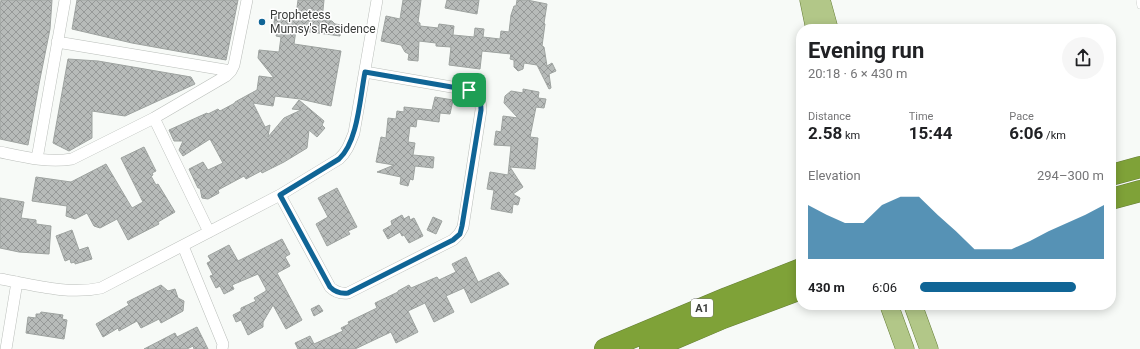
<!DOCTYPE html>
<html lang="en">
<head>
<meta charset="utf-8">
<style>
	:root { --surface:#fff; --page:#f6f6f6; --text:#202124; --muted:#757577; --accent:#106596 }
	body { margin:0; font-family:Roboto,sans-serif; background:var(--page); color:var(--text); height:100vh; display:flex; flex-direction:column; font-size:15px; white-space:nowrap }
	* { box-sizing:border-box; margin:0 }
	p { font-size:13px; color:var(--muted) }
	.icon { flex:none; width:22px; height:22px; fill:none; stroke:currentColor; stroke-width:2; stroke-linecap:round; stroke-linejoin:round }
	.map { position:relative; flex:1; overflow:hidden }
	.sheet { position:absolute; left:796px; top:24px; width:320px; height:286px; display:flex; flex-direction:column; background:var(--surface); border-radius:16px; box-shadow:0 2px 10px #0003 }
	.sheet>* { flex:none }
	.pin { position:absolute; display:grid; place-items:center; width:34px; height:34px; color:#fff; margin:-17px; border-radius:8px; box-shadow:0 2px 6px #0006 }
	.round { display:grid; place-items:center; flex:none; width:42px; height:42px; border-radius:21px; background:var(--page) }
	.head { display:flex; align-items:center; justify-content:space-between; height:68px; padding:0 12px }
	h1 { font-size:22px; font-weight:700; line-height:30px }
	.stats { display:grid; grid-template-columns:repeat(3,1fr); gap:6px; height:68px; padding:4px 12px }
	.stats div { display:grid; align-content:center }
	.stats b { font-size:17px; font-weight:700 }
	.stats small { font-size:11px; font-weight:400 }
	.stats p { font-size:11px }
	.chart { height:112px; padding:8px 12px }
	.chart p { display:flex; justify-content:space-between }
	.chart svg { width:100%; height:72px; margin-top:4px; fill:var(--accent); opacity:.7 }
	ul { padding:0 12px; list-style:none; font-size:13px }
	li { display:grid; grid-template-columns:64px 48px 1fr; align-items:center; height:30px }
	li i { height:10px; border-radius:5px; background:var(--accent) }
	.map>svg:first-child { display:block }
	.building { fill:url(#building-cross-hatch); stroke:#9ea3a0 }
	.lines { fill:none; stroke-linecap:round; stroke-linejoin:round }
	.lane-casing { stroke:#babeba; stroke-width:6 }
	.street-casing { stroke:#babeba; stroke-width:12 }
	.primary-casing { stroke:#677f39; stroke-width:19 }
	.highway-casing { stroke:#677f39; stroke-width:22 }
	.lane { stroke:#fff; stroke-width:5.5 }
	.street { stroke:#fff; stroke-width:11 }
	.primary { stroke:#b2c788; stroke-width:18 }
	.highway { stroke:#7fa238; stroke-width:21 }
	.route-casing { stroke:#fff; stroke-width:8 }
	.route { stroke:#106596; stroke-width:5 }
	.poi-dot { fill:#106596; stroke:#fff; stroke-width:1.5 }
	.labels { text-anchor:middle; stroke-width:3; stroke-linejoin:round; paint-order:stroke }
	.shield { fill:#fff; stroke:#767776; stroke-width:1 }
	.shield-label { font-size:11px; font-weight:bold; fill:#3b3d3b }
	.poi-label { font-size:12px; fill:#3b3d3b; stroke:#fff; text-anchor:start }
</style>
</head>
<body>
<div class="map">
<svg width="1140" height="349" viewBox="0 0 1140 349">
	<defs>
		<pattern id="building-cross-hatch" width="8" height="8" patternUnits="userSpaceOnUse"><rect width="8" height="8" fill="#b7bbb9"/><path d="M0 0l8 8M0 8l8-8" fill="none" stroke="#969998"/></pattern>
	</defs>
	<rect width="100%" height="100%" fill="#f7faf7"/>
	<!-- building -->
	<path class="building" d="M1 0H52L50 29 39 84 28 145 0 139V6Z
		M77 0H238L226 60 132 43 72 29Z
		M298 0H324L322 20 332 21 335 24 342 25 340 36 296 30 294 44 341 51 331 106 300 99 275 96 273 106 253 103 265 127 270 125 268 137 284 118 301 110 292 109 299 100 324 121 322 125 325 128 317 137 309 130 307 148 284 162 262 173 261 171 246 179 244 176 218 190 219 193 208 199 202 198 200 188H198L189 169 203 162 208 170 223 163 210 139 183 156 179 150 183 141H174L169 130 207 113 208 114 218 109 220 111 235 103V102L257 90 259 76 274 78 258 58 259 50 279 52 281 37 276 36 278 29 273 28 276 11 296 15Z
		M403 0H421L418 22 420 23V26L438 28 439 24 454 26 453 35 474 37 475 28 484 29 483 37 500 39 501 31 509 32 511 15 514 6H516L517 0H527L547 4 544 23 545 24 542 46 544 47 547 66 552 63 556 71 549 74 551 88 549 89 537 65 524 63 523 69 518 71 514 67V60L510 59 511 54 482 51 480 69 449 65 451 47 436 46V43L419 41 418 61 408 60 409 54 405 52 401 45 381 41 386 16 400 19Z
		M447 0H479L477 14 445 8Z
		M68 59 98 61 191 77 195 84 125 116 92 111V138L69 151 53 143Z
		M523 89 539 92 538 98 546 99 544 108 536 107 530 137 538 138 535 169 510 167 523 187 513 194 520 198 518 205 513 204 512 213 491 209 494 190 487 189 490 172 508 175 511 146 494 145 496 131 501 132 503 116 518 118 504 103 505 96 511 91 523 93Z
		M435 97 453 100 450 114 440 113 439 122 417 119 416 127 410 126 408 142 415 143 413 155 434 157 433 168 415 166 413 180 410 179 408 186 400 184 401 177 377 172 394 165 376 162 381 137 386 138 388 118 396 119 397 111 404 112V107L432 110Z
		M144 147 156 171 152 173 153 175 151 176 156 185 158 184 175 212 158 222 159 224 128 240 117 219 100 228 94 226 87 213 75 219 66 216 67 206 32 201 36 177 71 182 106 164 132 208 143 202 121 158Z
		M337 188 357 227 348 231 350 234 327 246 316 224 328 217 318 198Z
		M0 198 24 202 21 218 36 220V224L51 226 49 254 19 252 0 248Z
		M402 215 404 219 409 216 410 220 414 218 423 236 409 243 404 235 402 236 400 232 388 239 383 230 392 225 391 221Z
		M433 217 442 221 436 234 427 230Z
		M72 230 79 250 88 247 92 259 75 264V262L71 263 70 259 65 261 56 236Z
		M282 239 290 254 285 257 290 266 277 273 302 320 286 329 273 305 263 322V327L248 335 241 320 236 322 233 315 241 311V308L256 301 254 298 266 291V289L258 274 232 285 234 289 224 294 220 286 216 288 210 276 213 275 207 263 211 261 208 256 229 245 238 261Z
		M466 257 478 282 499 272 509 284 471 303 464 288 446 296 454 312 434 322 425 303 408 311 418 332 396 343 391 332 355 349H298L295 343 310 336 314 344 343 331 341 328 349 324 348 322 377 308 375 303 398 292V291L409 285 411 288 437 277 439 280 456 272 452 264Z
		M161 285 168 291 175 289 178 298 184 301 183 311 161 323 159 319 141 328 137 321 119 331 118 328 103 337 96 324 129 305 127 302Z
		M319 305 323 311 314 316 311 309Z
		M41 312 63 315 62 319 67 320 64 339 26 333 28 317 36 318V314H40Z
		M197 327 208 349H194L193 346 187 349H144L175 333 177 337Z"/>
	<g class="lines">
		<defs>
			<path id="lane" d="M1139 0 1140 6"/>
			<path id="street" d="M57 42 231 71
				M154 118 209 232
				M0 152C24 157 48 163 72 159L154 118 226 76 231 71 234 65 247 0
				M37 159 65 0
				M280 195 330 287C335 292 340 294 348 293L453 240 459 234 463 227 481 110C481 100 478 94 469 90L365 72
				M183 246 223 344 222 349
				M0 279C33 285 68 295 101 288L280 195 339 159C347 152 350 143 354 133L377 0
				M6 349 17 282"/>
			<path id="primary" d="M809 0 815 29
				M821 0 829 29
				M889 305 905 349
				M913 305 929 349"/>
			<path id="highway" d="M1111 175 1140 167
				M1111 199 1140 191
				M605 349 727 298 801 269
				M650 349 723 318 801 289"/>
		</defs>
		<!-- lane casing -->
		<use href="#lane" class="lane-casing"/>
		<!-- street casing -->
		<use href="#street" class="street-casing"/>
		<!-- primary casing -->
		<use href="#primary" class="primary-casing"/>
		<!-- highway casing -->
		<use href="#highway" class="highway-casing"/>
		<!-- lane -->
		<use href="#lane" class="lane"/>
		<!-- street -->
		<use href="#street" class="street"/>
		<!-- primary -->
		<use href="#primary" class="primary"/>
		<!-- highway -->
		<use href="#highway" class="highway"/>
	</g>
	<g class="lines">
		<defs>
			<path id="route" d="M365 72 469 90C478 94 481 100 481 110L462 226 460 234 453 240 348 293C340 294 335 292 330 287L280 195 339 159C358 142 360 97 365 72Z"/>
		</defs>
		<!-- route casing -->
		<use href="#route" class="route-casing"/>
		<!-- route -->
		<use href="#route" class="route"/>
	</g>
	<!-- markers -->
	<circle class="poi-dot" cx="262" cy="22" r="4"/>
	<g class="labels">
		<!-- shield labels -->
		<rect class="shield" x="691" y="299" width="22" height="18" rx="3"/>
		<g class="shield-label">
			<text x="702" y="312">A1</text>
		</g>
		<!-- poi labels -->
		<g class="poi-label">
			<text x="270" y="19">Prophetess<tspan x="270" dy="14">Mumsy's Residence</tspan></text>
		</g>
	</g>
</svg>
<div class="pin" style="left:469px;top:90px;background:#1e9e55"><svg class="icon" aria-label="arrive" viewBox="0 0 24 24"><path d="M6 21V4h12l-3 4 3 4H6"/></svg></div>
<section class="sheet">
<div class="head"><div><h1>Evening run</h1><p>20:18 · 6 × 430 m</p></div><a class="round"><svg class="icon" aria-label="share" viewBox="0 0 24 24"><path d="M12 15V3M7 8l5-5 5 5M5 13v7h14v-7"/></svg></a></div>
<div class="stats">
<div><p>Distance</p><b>2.58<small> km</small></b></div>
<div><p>Time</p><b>15:44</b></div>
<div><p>Pace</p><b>6:06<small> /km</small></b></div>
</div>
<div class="chart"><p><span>Elevation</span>294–300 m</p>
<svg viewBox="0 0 160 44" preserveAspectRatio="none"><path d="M0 44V11L10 17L20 22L30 22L40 11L50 6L60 6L70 17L80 27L90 38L100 38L110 38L120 33L130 27L140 22L150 17L160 11V44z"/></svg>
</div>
<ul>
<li><b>430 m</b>6:06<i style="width:85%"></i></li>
</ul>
</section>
</div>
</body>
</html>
